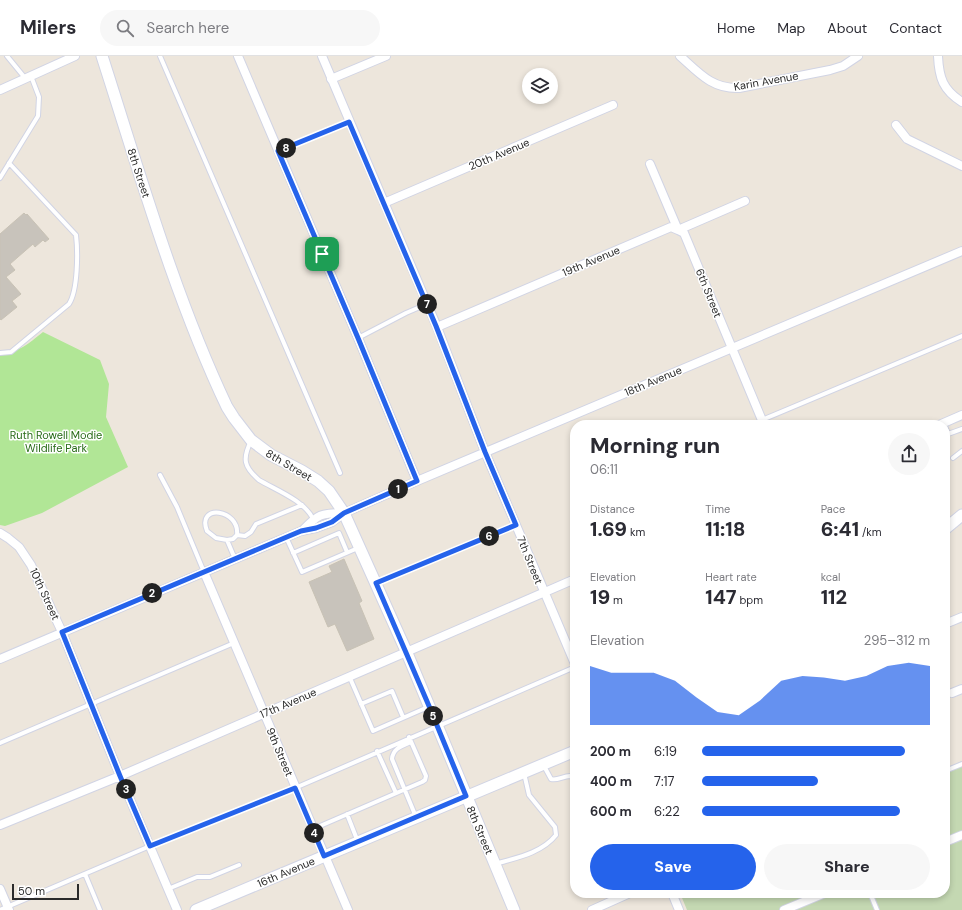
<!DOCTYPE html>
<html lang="en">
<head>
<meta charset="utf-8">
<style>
	:root { --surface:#fff; --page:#f7f7f7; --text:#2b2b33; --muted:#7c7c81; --line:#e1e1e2; --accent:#2563eb }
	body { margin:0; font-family:"DM Sans",sans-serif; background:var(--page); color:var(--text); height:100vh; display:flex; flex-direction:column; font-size:15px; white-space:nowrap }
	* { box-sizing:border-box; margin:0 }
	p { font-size:13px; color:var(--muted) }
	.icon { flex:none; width:22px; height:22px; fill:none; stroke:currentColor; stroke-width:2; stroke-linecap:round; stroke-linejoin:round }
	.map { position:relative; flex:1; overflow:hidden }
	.panel { position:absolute; left:570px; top:364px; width:380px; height:478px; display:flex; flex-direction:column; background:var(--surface); border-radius:16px; box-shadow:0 2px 6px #0003 }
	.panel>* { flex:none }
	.fabs { position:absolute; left:522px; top:12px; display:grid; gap:8px }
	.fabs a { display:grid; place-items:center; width:36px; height:36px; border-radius:50%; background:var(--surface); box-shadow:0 2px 6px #0003; font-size:20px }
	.scale { position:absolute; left:12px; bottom:10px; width:67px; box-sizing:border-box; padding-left:4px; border:2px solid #2a2a2a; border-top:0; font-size:11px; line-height:14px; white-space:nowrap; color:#2a2a2a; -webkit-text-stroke:3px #fff; paint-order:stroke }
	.pin { position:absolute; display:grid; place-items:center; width:34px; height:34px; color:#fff; margin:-17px; border-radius:8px; box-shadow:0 2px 6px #0006 }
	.km { position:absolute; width:20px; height:20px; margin:-10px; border-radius:50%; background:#222; color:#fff; font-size:11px; line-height:20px; text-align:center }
	.round { display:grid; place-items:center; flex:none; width:42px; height:42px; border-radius:21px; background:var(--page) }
	.headline { display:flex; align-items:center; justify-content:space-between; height:68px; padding:0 20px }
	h1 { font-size:22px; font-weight:800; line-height:30px }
	.stats { display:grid; grid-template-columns:repeat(3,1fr); gap:6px; height:68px; padding:4px 20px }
	.stats div { display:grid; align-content:center }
	.stats b { font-size:20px; font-weight:800 }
	.stats small { font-size:11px; font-weight:400 }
	.stats p { font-size:11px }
	.chart { height:112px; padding:8px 20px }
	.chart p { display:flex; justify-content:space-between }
	.chart svg { width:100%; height:72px; margin-top:4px; fill:var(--accent); opacity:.7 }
	.primary-button { display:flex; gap:8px; margin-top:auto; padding:8px 20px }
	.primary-button a { flex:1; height:46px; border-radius:24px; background:var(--accent); color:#fff; font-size:16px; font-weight:800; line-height:46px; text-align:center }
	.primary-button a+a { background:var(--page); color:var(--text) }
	ul { padding:0 20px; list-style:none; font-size:13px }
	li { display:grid; grid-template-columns:64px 48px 1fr; align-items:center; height:30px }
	li i { height:10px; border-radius:5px; background:var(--accent) }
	header { display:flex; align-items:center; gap:24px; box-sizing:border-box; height:56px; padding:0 20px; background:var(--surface); border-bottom:1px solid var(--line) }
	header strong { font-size:19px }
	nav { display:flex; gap:22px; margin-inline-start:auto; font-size:14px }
	.search { width:280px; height:36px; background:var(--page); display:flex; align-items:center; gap:10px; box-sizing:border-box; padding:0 14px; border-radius:22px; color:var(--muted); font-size:15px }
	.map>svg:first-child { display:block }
	.green { fill:#b1e696 }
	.cemetery { fill:#c4d8b2 }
	.building { fill:#c8c3bb; stroke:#c8c2b5 }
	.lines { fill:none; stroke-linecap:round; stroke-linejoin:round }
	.lane-casing { stroke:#d1d4e4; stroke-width:6 }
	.street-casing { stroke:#d1d4e4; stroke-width:10 }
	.secondary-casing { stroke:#d1d4e4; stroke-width:13 }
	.lane { stroke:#fff; stroke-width:4 }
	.street { stroke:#fff; stroke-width:8 }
	.secondary { stroke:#fff; stroke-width:11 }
	.route-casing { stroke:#fff; stroke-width:8 }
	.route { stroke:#2563eb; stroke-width:5 }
	.labels { text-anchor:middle; stroke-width:3; stroke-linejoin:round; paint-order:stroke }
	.street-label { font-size:11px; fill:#2a2a2a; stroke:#fff }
	.park-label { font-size:11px; fill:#286b17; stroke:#fff }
</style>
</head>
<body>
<header>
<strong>Milers</strong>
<div class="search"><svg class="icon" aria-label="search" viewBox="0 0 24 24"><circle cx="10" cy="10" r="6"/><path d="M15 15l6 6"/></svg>Search here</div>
<nav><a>Home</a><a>Map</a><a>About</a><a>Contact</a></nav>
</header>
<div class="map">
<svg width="962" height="854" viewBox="0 0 962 854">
	<rect width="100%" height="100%" fill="#ede6dc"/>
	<!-- green -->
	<path class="green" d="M43 276 100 304 109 328 106 361 128 411 42 457 5 470 0 469V297C20 296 28 288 43 276Z"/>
	<!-- cemetery -->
	<path class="cemetery" d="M962 705V854H687L680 837H945V713Z"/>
	<!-- building -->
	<path class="building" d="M24 157 26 159 27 158 49 183 45 186 43 184 35 191 33 188 10 208 15 214 6 221 21 238 12 245 17 251 1 264 0 263V178Z
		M344 503 362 545 359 547 374 583 347 595 335 568 328 571 309 526 332 516 329 510Z"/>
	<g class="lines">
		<defs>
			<path id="lane" d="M7 0 25 22
				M160 0 340 417
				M278 95 349 66
				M0 122 38 60 39 41 31 20
				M358 282 406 257 427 248
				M0 297 11 296 69 248C78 234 78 196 76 179L9 107
				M762 364 962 280
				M945 370 948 378 945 383
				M948 378 962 373
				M251 385C242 403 244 411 259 424 276 434 305 445 313 463
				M953 402 962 395
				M160 419 177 451 204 516
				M286 481 302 516 358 492
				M227 484 233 483 237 479
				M293 497 339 477 347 496
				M235 503 227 484 216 482 207 475C196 447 240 453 237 479L245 480 251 476 256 468 302 449
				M376 527 516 469
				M350 622 373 675 428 651
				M361 648 392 635 403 661
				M411 686C402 690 393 692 392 703L416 761
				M0 687 234 587
				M377 695 396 737
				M544 710 551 723C557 725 563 720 570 720L575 723
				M945 715 962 708
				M347 758 358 786
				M313 773 422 726 425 724 426 720 409 681
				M495 808C516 802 542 797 556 779L555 771 529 739 524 717
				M85 818 100 854
				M168 833 197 821H210L239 809
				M870 837 877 854
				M0 854 150 790 295 732 575 611"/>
			<path id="street" d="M238 0 358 282 417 425
				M322 0 437 271 485 396 575 608
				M680 0C699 17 712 33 739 32L830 14 843 10 858 0
				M938 0C939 22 943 34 962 46
				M331 23 386 0
				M0 34 75 0
				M896 69 907 83 962 110
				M650 108 678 174 684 177 764 369
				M384 147 613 49
				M437 271 671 171 678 174 745 145
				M939 369 962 359
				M302 475C318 458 321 457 344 457
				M0 477 8 482 19 491 31 509 62 576 120 720 177 854
				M204 516 348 854
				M945 568 962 561
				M0 603 301 475 316 472 332 466 344 457 417 425 962 195
				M952 637 962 633
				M0 769 120 720 575 523
				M945 786 962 779
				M0 833 9 854
				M672 837 679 854
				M592 854 630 837
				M784 854 825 837"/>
			<path id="secondary" d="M102 0C140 118 174 239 227 351L234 362 251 384 271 399 302 415 318 425 329 435 344 457 407 597 514 854
				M945 473 962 459
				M196 854 575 695"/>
		</defs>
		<!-- lane casing -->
		<use href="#lane" class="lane-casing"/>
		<!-- street casing -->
		<use href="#street" class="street-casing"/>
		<!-- secondary casing -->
		<use href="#secondary" class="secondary-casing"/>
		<!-- lane -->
		<use href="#lane" class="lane"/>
		<!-- street -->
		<use href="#street" class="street"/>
		<!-- secondary -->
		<use href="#secondary" class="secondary"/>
	</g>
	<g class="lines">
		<defs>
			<path id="route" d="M349 66 436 270 485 396 516 469 376 527 429 650 466 740 324 800 295 732 150 790 120 720 62 576 301 475 316 472 332 466 344 457 417 425 358 282 278 95Z"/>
		</defs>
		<!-- route casing -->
		<use href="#route" class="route-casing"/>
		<!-- route -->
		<use href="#route" class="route"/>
	</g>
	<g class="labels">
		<!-- street labels -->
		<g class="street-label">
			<text transform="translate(766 25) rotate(-10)" y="4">Karin Avenue</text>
			<text transform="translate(499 98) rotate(-23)" y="4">20th Avenue</text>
			<text transform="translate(139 117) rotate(72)" y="4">8th Street</text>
			<text transform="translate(591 205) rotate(-23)" y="4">19th Avenue</text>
			<text transform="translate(709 237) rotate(68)" y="4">6th Street</text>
			<text transform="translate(653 325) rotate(-23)" y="4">18th Avenue</text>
			<text transform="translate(289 409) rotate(30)" y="4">8th Street</text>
			<text transform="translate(530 504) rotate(68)" y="4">7th Street</text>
			<text transform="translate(45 538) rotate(65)" y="4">10th Street</text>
			<text transform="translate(288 647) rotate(-23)" y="4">17th Avenue</text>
			<text transform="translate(280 696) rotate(67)" y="4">9th Street</text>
			<text transform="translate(480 774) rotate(67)" y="4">8th Street</text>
			<text transform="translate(286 816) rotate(-23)" y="4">16th Avenue</text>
		</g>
		<!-- park labels -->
		<g class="park-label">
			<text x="56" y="383">Ruth Rowell Modie<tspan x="56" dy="13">Wildlife Park</tspan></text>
		</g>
	</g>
</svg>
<div class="fabs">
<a><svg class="icon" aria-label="layers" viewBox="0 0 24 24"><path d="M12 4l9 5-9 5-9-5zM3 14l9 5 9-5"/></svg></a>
</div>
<div class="scale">50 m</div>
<div class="pin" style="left:322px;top:198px;background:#1e9e55"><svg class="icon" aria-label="arrive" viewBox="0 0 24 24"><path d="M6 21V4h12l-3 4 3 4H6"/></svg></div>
<b class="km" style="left:398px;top:433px">1</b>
<b class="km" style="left:152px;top:537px">2</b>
<b class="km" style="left:126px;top:733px">3</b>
<b class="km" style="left:314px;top:777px">4</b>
<b class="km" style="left:433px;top:660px">5</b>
<b class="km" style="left:489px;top:480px">6</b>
<b class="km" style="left:427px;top:248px">7</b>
<b class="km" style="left:286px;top:92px">8</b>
<section class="panel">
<div class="headline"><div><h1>Morning run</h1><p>06:11</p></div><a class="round"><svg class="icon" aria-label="share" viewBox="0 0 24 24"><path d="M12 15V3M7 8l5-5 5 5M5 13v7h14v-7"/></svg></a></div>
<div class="stats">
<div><p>Distance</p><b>1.69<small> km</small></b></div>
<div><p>Time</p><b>11:18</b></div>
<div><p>Pace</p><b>6:41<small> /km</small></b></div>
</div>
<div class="stats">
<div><p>Elevation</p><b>19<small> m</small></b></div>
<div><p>Heart rate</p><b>147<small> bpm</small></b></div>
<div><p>kcal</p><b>112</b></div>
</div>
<div class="chart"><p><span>Elevation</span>295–312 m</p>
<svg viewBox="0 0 160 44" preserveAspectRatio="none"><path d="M0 44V8L10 12L20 12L30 12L40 17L50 27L60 36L70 38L80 29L90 17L100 14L110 15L120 17L130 14L140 8L150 6L160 8V44z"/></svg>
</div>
<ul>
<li><b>200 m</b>6:19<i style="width:89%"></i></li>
<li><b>400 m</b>7:17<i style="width:51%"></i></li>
<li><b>600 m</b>6:22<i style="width:87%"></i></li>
</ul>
<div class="primary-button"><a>Save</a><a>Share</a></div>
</section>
</div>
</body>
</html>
